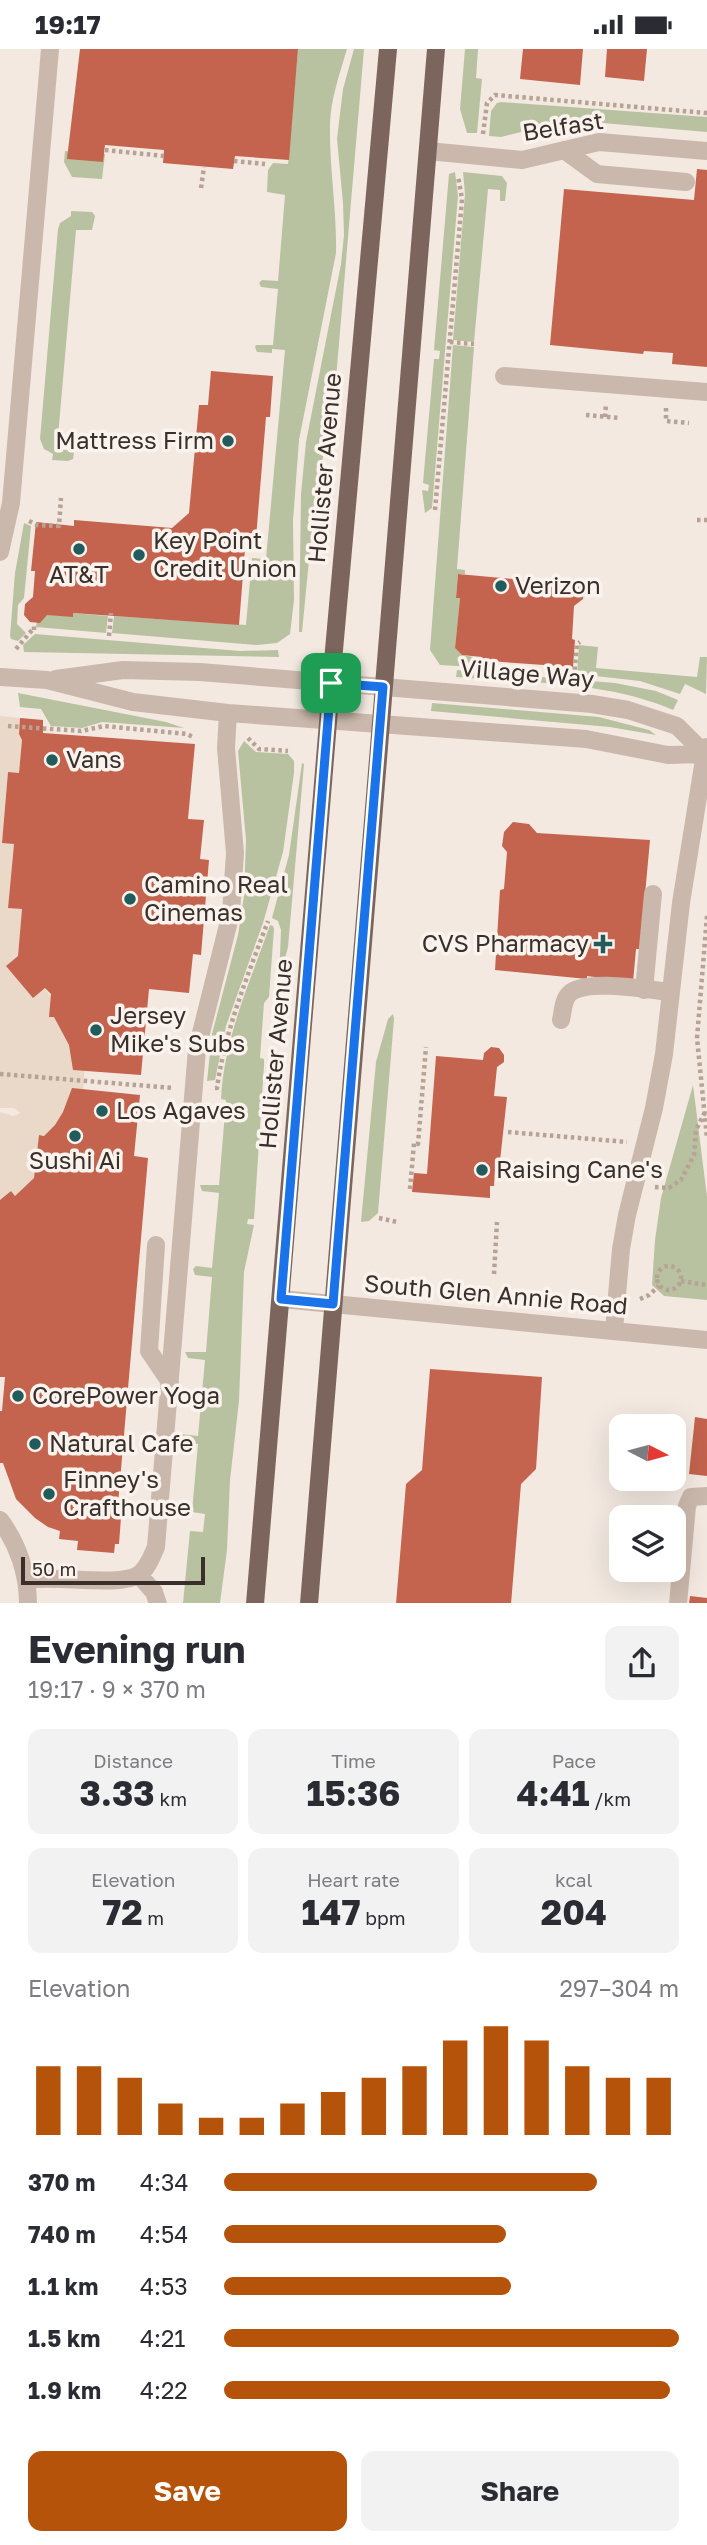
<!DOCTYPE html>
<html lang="en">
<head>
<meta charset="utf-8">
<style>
	:root { --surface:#fff; --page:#f2f2f3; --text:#2b2b33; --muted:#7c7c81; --accent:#b45309 }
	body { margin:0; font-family:"Golos Text",sans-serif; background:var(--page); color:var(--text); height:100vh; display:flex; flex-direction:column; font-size:26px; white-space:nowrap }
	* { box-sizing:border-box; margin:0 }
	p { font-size:23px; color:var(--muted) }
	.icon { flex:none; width:38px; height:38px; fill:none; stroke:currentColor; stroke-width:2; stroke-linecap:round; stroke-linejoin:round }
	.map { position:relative; height:1554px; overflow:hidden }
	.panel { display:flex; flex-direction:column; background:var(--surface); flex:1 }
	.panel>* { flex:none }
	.needle { width:46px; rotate:96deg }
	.tools { position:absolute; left:609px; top:1365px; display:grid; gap:14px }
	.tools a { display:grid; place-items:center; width:77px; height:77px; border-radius:14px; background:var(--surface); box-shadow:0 7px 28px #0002; font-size:35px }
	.scale { position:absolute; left:21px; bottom:18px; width:184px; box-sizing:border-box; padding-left:7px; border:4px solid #3a2f2b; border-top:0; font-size:19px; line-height:24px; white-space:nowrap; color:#3a2f2b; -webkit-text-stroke:5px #faf3ed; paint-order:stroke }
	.pin { position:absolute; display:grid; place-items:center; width:60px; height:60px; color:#fff; margin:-30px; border-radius:14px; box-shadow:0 4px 10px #0006 }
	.round { display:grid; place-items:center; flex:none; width:74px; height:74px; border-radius:14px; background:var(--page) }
	.overview { display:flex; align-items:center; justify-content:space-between; height:119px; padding:0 28px }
	h1 { font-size:38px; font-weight:700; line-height:52px }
	.stats { display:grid; grid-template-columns:repeat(3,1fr); gap:10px; height:119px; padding:7px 28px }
	.stats div { display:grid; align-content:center; border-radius:14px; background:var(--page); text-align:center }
	.stats b { font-size:35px; font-weight:700 }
	.stats small { font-size:19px; font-weight:400 }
	.stats p { font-size:19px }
	.chart { height:196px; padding:14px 28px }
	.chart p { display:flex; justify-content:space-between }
	.chart svg { width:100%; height:126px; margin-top:7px; stroke:var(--accent); stroke-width:6 }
	.action { display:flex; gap:14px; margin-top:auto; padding:14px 28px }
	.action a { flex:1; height:80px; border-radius:14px; background:var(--accent); color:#fff; font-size:28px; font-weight:700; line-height:80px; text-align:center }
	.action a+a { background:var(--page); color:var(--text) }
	ul { padding:0 28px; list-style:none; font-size:23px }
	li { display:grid; grid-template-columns:112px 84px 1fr; align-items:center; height:52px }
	li i { height:18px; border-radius:9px; background:var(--accent) }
	.status { display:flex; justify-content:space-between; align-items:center; height:49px; padding:0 35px; background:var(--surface); direction:ltr }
	.status svg { height:19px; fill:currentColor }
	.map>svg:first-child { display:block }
	.green { fill:#b9c2a0 }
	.plaza { fill:#ead9c8 }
	.building { fill:#c4634e }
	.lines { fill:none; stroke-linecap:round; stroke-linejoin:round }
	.path { stroke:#b7a296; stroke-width:4.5; stroke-dasharray:3.5 3.5; stroke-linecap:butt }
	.minor { stroke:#cbb8ac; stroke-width:18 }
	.major { stroke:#7b655c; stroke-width:18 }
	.route-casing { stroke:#fff; stroke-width:14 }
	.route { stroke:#1a73e8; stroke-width:9 }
	.poi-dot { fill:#215b5b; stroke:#faf3ed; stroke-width:2.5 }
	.labels { text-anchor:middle; stroke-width:7; stroke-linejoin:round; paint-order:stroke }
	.street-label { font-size:24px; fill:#3a2f2b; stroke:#faf3ed }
	.poi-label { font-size:24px; fill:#3a2f2b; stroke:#faf3ed; text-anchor:start }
</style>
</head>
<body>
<div class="status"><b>19:17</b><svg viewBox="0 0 49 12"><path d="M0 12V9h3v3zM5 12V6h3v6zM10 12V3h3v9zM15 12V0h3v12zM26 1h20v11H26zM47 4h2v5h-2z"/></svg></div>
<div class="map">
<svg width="707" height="1555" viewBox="0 0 707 1555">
	<rect width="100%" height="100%" fill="#f3e9e1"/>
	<!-- green -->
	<path class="green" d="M298 0H347C340 24 331 49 330 74 329 117 337 161 336 204L299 391 293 472 294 551 290 585 277 594 257 596 112 584 114 567 246 576 252 509 266 510 285 301 272 300V304L257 303 255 298 256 296H273L278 240 261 238 259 234 262 231 278 232 285 146 267 143 268 121 273 114 288 115Z
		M354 0H364L332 377 317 429 302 583H299L301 445 306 393 341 215 344 186 343 154 337 90 343 40Z
		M465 0H478L476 29 482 30 477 84H467L460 60Z
		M501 53 707 68V83L568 71 501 88 489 87 491 62 497 54Z
		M65 102 105 105 102 130 72 128 64 113Z
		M455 123 458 147 432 459 425 464 422 441 428 442 429 436 423 434 434 310H439L440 302 434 301 449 125Z
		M463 123 502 127 507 134 505 152H500V141L488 140 474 293 453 291 465 145Z
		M71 162 92 163 95 167 92 181H76L57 399 74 403 73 410 68 412 52 411 53 405 44 400 40 390 58 180 60 174 71 167Z
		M453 296 474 298 457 520 465 521V525H458L456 548 460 549 455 599 462 606 491 611 490 619 440 616 430 601Z
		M24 474 31 477 24 549 18 556 17 575 26 584 18 592 11 590 10 587 15 524Z
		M49 562 108 567 106 584 36 578 37 571Z
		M35 585 240 602 278 601 279 608 24 603 23 596Z
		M579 596 598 598 596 619 697 628 700 608H707L706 645 685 635 680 645 640 632 577 625Z
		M457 621 615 634 656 642 678 651 673 661C607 632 527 634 456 628Z
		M18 644 166 673 184 679 102 673 82 679 51 677 41 660 20 658Z
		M432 654 599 668 649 681 656 686 610 678 431 662Z
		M244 692 256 703 288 705 294 712V724L283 803 263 874 226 977 215 1031 207 1032 212 985 238 886 244 847 246 791 238 702Z
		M302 714 304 715 288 898 279 932 281 881 278 872 272 869 289 806Z
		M270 876 273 877 274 880 269 948 264 954 260 1009 264 1010V1017L254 1170H248L247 1175 254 1176 244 1223 239 1352 230 1431 227 1501 220 1554H183L190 1482 203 1483 205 1465 192 1463 198 1395 181 1393 179 1390 181 1385 198 1387 205 1311 188 1309 185 1303H206L212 1228 195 1226 193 1220 196 1217 212 1219 219 1144 202 1142 200 1136H219L226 1051 221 1050C224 989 250 933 270 876Z
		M393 965 394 970 378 1164 369 1172 361 1173 376 1013 388 970Z
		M693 1036 707 1148V1251L664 1247 652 1236 655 1191 661 1149Z"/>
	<!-- plaza -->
	<path class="plaza" d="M0 667 20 669 19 685 22 691 19 724 8 723 2 793 14 795 8 858 22 860 18 907 69 970 85 1016 83 1045 60 1088 39 1086 34 1129 15 1147 11 1142 0 1151V1063L13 1067 21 1064 14 1059H0Z"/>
	<!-- building -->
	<path class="building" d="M80 0H298L289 111 235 107 233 120 163 114 164 101 105 96 103 113 67 110Z
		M523 0H583L580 36 520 30Z
		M607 0H647L644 32 605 28Z
		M697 120 707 121V318L672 315 673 304 644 302 643 305 550 296 564 140 694 151Z
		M211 322 273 327 270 368H266L255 501 245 500 239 576 73 564V568L47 566 40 574 30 573 24 566 25 555 33 548 35 522H31L36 473 74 477V471L172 479 189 464 199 356H208Z
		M458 525 556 534 562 529 577 530 584 539 583 550 574 557 572 590 575 591 573 618 502 613 481 610 482 608 462 606 455 599 460 549H456Z
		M20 669 43 671V684L195 695 188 770 204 771 200 810 209 811 201 906 193 905 189 944 149 940 141 1026 73 1021 69 996 54 968H49L51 945 45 939 33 949 6 917 18 907 22 860 8 859 14 795 2 794 8 723 19 724 22 691 19 685Z
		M513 773 529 775 537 784 650 791 640 900H636L633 933 587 927V930L495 921 500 841 504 840 507 803 502 797 504 783Z
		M491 998 499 999 504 1006V1013L497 1018 494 1047 507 1048 499 1121H495L494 1137H490V1149L412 1143 414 1124 427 1125 436 1007 483 1011 484 1004Z
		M72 1039 140 1046 134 1107 148 1109 118 1455H122L119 1495H115L114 1504 77 1501 78 1492 59 1490 60 1482 48 1478 35 1469 16 1450 3 1414H0V1362H2L5 1328H0V1151L11 1142 15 1147 34 1129 39 1086 44 1087 55 1076 63 1063Z
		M430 1320 542 1328 536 1420 521 1435 511 1555H396L406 1435 422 1421Z
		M695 1368 707 1370V1427L689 1425Z
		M690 1547 707 1549V1555H689Z"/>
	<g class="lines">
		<!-- path -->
		<path class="path" d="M483 85 487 54 495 46 707 64
			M105 101 164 107
			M234 112 265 115
			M201 139 204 118
			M450 293 474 295
			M666 359V372L689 374
			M586 366 620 369
			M605 368 606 355
			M435 461 462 150 458 127
			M697 471H707
			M29 472 37 476 59 477 61 449
			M34 581V574
			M109 587 111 564
			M16 600 32 581
			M574 628 577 595 580 593
			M8 677 81 682 104 677 187 685 195 689
			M248 689 259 700 288 702
			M707 867 697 989 707 1089
			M0 1025 173 1039
			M215 1039H217C225 981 248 926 268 872
			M508 1083 627 1093
			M655 1138 669 1139 681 1131 694 1106 696 1081 704 1065
			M410 1140 414 1094 418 1095 426 998
			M379 1169 397 1173
			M657 1229a12 12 0 1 1 24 0a12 12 0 1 1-24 0Z
			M494 1225 497 1173
			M681 1232 707 1236
			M640 1250 649 1246 659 1237"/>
		<!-- minor -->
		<path class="minor" d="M564 101 597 125 686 133
			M428 102 522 111 599 93 707 102
			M504 327 707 343
			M0 503 11 454 50 0
			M0 628 47 631 133 653 228 664 586 690 668 706 704 705
			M56 630 123 621 200 623 592 655 628 661 677 677 707 707
			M644 941 653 845
			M561 971C563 963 563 951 569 945 585 929 649 941 671 943
			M156 1196 149 1302 170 1333
			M281 1250 707 1291
			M614 1281 621 1200 627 1166 654 1059 664 1005 681 854 706 698
			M0 1471C18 1495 28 1525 28 1555
			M139 1526 154 1543 158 1555
			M27 1531C55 1526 120 1538 138 1526 147 1521 152 1507 156 1498L197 1000 231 864 235 804 226 699 228 664
			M678 1555 687 1457 691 1448 707 1447"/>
		<!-- major -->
		<path class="major" d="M255 1555 334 601 388 0
			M309 1555 436 0"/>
	</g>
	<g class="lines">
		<defs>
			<path id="route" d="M331 634 383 638 333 1255 281 1250Z"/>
		</defs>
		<!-- route casing -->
		<use href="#route" class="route-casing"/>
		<!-- route -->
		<use href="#route" class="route"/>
	</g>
	<!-- markers -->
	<g class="poi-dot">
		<circle cx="228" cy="392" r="7"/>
		<circle cx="79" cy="500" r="7"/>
		<circle cx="139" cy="506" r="7"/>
		<circle cx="501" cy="537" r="7"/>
		<circle cx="52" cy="711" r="7"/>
		<circle cx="130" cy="850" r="7"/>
		<path d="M599.5 884.5h7v7h7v7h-7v7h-7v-7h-7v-7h7z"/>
		<circle cx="96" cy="981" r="7"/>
		<circle cx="102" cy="1062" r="7"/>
		<circle cx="75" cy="1087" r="7"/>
		<circle cx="482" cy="1121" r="7"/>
		<circle cx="18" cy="1347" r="7"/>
		<circle cx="35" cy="1395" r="7"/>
		<circle cx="49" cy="1445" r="7"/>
	</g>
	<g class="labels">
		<!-- street labels -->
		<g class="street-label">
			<text transform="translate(563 78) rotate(-9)" y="8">Belfast</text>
			<text transform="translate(325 419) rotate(-85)" y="8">Hollister Avenue</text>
			<text transform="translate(527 625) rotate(5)" y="8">Village Way</text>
			<text transform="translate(276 1005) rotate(-85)" y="8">Hollister Avenue</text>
			<text transform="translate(496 1246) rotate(5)" y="8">South Glen Annie Road</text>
		</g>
		<!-- poi labels -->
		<g class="poi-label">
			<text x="214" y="400" text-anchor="end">Mattress Firm</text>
			<text x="153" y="500">Key Point<tspan x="153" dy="28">Credit Union</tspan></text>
			<text x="79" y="534" text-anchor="middle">AT&amp;T</text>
			<text x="515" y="545">Verizon</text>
			<text x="66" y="719">Vans</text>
			<text x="144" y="844">Camino Real<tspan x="144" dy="28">Cinemas</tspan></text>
			<text x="589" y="903" text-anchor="end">CVS Pharmacy</text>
			<text x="110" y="975">Jersey<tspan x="110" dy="28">Mike's Subs</tspan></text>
			<text x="116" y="1070">Los Agaves</text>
			<text x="75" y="1120" text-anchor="middle">Sushi Ai</text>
			<text x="496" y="1129">Raising Cane's</text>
			<text x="32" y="1355">CorePower Yoga</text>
			<text x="49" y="1403">Natural Cafe</text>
			<text x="63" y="1439">Finney's<tspan x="63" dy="28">Crafthouse</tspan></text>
		</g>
	</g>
</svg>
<div class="tools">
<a><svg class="needle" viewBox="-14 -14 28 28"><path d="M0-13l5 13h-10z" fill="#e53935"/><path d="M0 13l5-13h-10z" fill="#7c7c81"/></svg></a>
<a><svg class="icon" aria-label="layers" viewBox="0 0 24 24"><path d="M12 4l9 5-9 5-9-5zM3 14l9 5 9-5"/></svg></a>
</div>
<div class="scale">50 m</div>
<div class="pin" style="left:331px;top:634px;background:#1e9e55"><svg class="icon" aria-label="arrive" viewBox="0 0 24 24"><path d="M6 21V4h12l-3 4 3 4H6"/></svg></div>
</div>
<section class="panel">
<div class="overview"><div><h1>Evening run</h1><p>19:17 · 9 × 370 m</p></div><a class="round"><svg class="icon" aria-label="share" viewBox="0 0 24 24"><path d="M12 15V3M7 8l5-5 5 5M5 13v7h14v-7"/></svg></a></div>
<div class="stats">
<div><p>Distance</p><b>3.33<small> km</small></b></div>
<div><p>Time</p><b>15:36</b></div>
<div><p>Pace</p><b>4:41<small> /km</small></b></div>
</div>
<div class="stats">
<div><p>Elevation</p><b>72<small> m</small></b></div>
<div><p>Heart rate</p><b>147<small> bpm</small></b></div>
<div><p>kcal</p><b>204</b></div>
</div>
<div class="chart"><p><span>Elevation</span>297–304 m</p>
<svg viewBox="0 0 160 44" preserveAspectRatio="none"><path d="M5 44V20M15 44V20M25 44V24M35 44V33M45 44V38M55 44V38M65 44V33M75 44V29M85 44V24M95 44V20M105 44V11M115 44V6M125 44V11M135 44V20M145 44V24M155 44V24"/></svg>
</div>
<ul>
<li><b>370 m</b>4:34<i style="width:82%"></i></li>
<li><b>740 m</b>4:54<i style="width:62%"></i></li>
<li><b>1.1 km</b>4:53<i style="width:63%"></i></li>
<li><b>1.5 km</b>4:21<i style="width:100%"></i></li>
<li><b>1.9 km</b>4:22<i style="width:98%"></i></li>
</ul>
<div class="action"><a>Save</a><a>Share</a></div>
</section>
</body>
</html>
